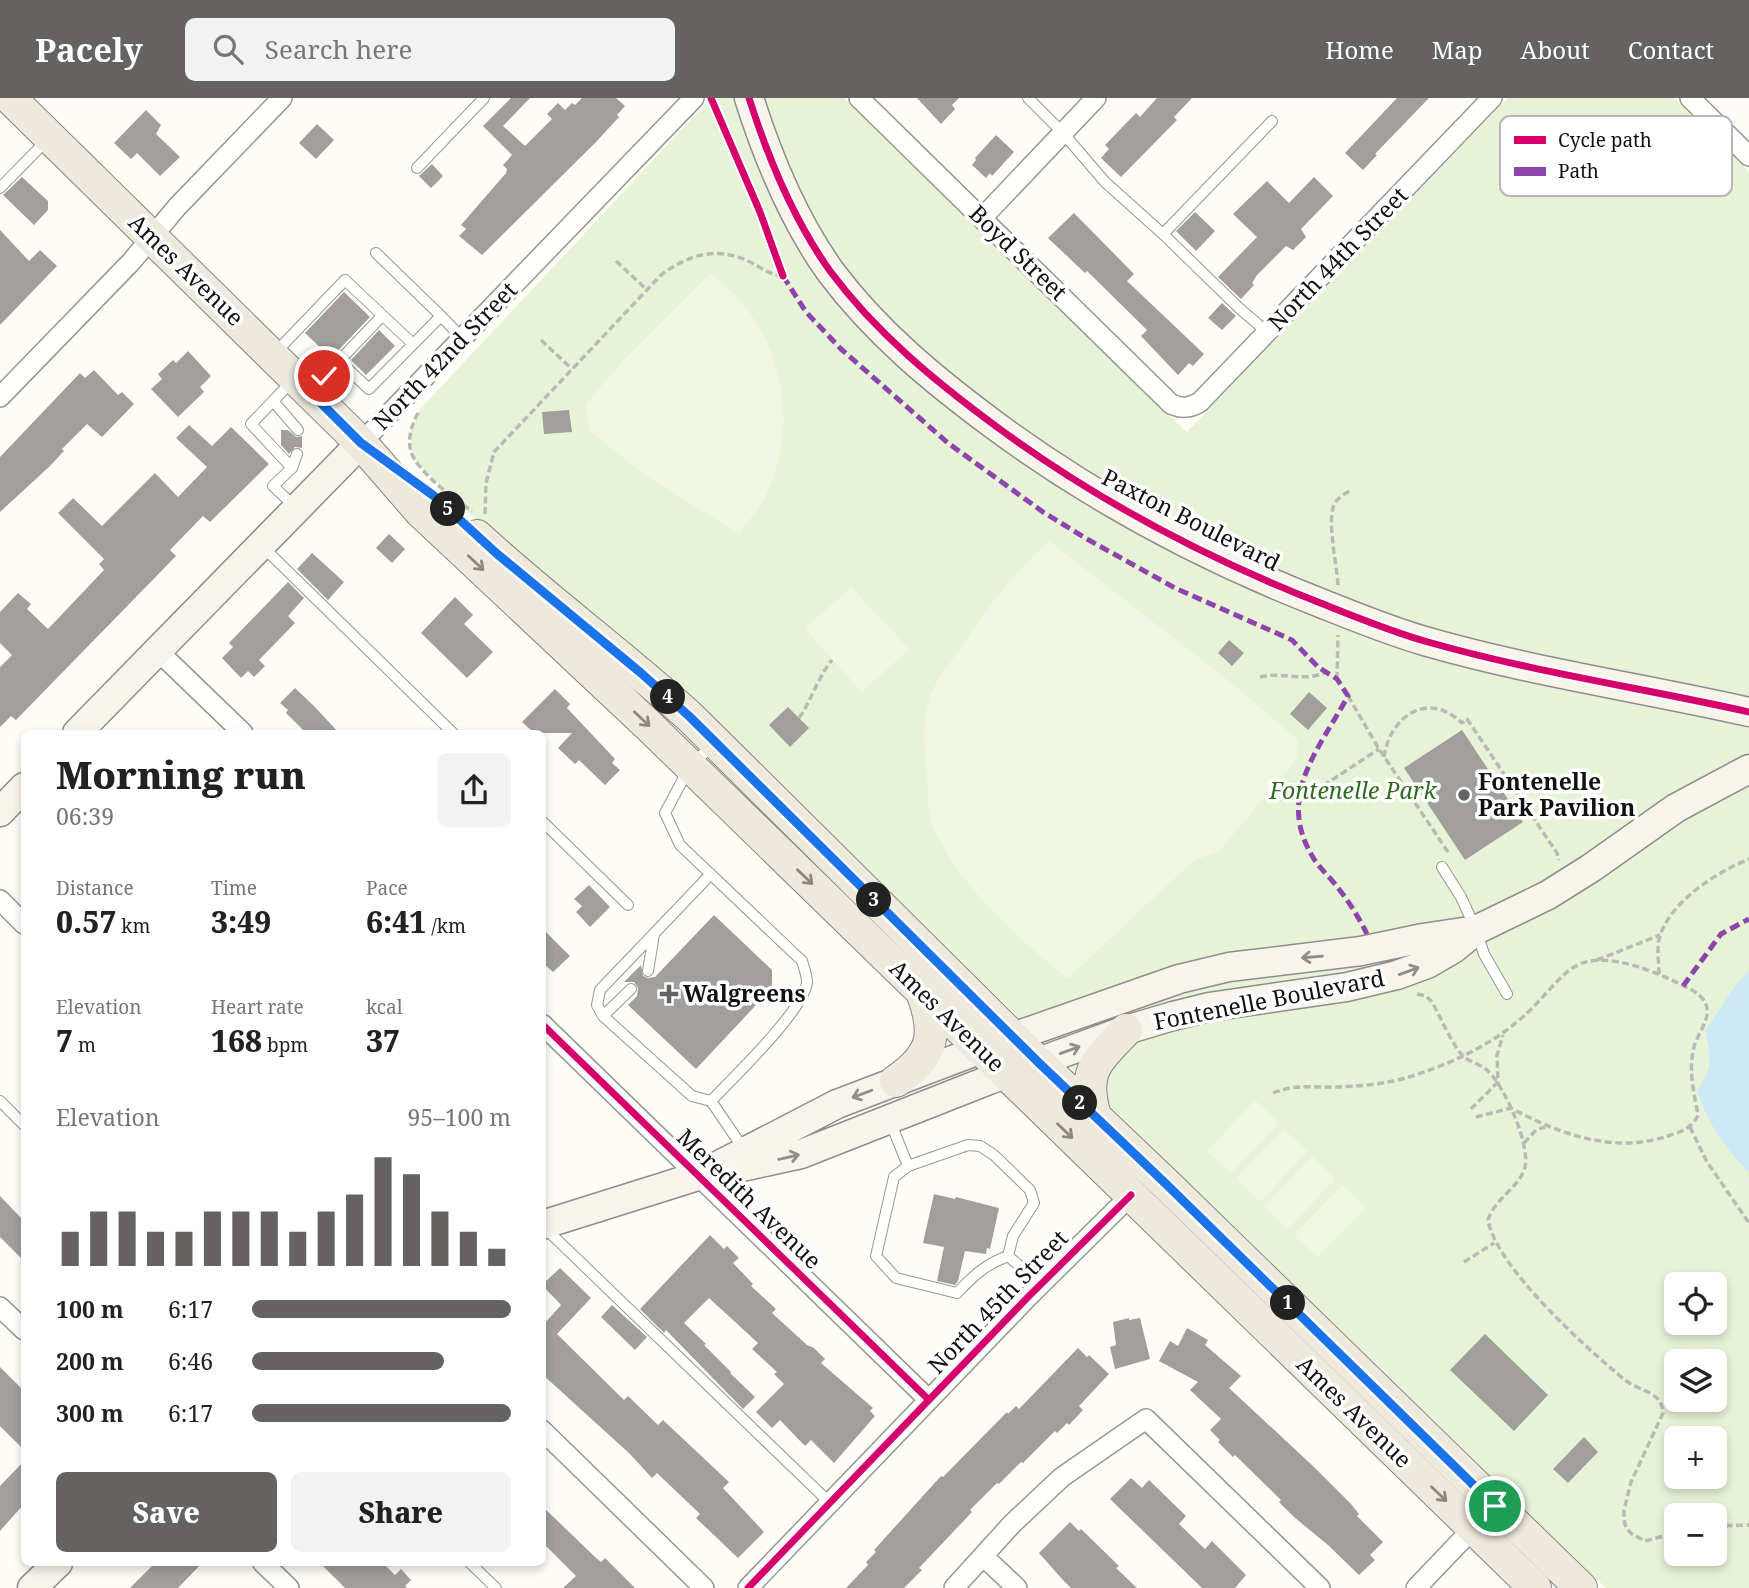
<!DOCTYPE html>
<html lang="en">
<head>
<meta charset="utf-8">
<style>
	:root { --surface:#fff; --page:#f2f2f2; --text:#222; --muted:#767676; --accent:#646362 }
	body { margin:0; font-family:"Noto Serif",serif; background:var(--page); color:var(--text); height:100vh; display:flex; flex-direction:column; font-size:26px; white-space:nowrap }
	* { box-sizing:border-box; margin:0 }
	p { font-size:23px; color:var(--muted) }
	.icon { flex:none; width:38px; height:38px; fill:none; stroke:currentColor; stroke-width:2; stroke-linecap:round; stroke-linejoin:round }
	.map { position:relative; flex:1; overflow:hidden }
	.panel { position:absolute; left:21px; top:632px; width:525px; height:836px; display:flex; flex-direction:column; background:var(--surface); border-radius:10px; box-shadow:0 4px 10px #0003 }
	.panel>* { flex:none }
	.tools { position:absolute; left:1664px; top:1174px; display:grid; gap:14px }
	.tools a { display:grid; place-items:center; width:63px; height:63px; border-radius:10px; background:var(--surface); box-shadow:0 4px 10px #0003; font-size:35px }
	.pin { position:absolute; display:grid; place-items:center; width:60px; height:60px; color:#fff; margin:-30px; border:4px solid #fff; border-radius:50%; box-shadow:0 2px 7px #0007 }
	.km { position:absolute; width:35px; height:35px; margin:-18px; border-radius:50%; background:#222; color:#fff; font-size:19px; line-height:35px; text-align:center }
	.round { display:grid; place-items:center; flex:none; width:74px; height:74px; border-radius:10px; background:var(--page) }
	.overview { display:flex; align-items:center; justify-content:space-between; height:119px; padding:0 35px }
	h1 { font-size:38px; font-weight:800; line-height:52px }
	.metrics { display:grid; grid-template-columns:repeat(3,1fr); gap:10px; height:119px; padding:7px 35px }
	.metrics div { display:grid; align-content:center }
	.metrics b { font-size:30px; font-weight:800 }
	.metrics small { font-size:19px; font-weight:400 }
	.metrics p { font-size:19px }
	.chart { height:196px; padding:14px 35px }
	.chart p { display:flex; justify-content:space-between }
	.chart svg { width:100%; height:126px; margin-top:7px; stroke:var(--accent); stroke-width:6 }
	.button { display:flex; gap:14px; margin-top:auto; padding:14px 35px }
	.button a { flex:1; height:80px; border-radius:10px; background:var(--accent); color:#fff; font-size:28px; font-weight:800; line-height:80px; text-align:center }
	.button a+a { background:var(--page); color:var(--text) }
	ul { padding:0 35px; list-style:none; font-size:23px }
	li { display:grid; grid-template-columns:112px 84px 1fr; align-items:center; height:52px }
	li i { height:18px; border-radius:9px; background:var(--accent) }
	header { display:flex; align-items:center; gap:42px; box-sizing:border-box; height:98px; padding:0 35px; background:var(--accent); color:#fff }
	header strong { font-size:33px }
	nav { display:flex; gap:38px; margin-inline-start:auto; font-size:24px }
	.search { width:490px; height:63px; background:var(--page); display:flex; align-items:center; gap:18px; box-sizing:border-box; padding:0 24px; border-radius:10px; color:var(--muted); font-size:26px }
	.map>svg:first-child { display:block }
	.park { fill:#e7f3d7; fill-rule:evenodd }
	.pitch { fill:#f0f6e1 }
	.water { fill:#cde8f7 }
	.building { fill:#a19f9c }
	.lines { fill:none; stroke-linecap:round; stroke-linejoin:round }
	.lane-casing { stroke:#979795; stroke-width:12 }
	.street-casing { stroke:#979795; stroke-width:22 }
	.secondary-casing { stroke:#8e8d8b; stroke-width:31 }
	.primary-casing { stroke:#858482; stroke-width:34 }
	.path { stroke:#b9b9b8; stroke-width:3.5; stroke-dasharray:7 3.5; stroke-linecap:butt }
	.lane { stroke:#fffffe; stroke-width:10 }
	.street { stroke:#fffffe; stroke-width:19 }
	.secondary { stroke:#f6f4eb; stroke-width:28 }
	.primary { stroke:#ede9dc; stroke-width:32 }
	.quiet { stroke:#8e44ad; stroke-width:5; stroke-dasharray:10 5; stroke-linecap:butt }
	.cycleway-casing { stroke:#fff; stroke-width:11 }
	.cycleway { stroke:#d6006c; stroke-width:7 }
	.oneway { stroke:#8a8881 }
	.oneway2 { stroke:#8f8e89 }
	.route-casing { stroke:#fff; stroke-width:14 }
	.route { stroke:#1a73e8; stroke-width:9 }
	.poi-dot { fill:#646362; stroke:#fff; stroke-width:2.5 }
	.labels { text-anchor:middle; stroke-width:7; stroke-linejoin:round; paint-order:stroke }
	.street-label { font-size:23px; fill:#111; stroke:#fff }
	.poi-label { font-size:23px; font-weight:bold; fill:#111; stroke:#fff; text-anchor:start }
	.park-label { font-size:23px; font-style:italic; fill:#2f6b1f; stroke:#fff }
	.key { fill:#fff; stroke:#b8b8b8; stroke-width:2 }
	.key-label { font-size:19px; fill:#111 }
</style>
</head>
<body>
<header>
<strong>Pacely</strong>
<div class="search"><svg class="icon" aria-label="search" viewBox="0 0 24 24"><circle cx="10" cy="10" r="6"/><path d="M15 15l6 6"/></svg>Search here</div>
<nav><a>Home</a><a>Map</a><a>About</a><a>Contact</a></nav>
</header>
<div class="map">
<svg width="1749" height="1490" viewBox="0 0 1749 1490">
	<rect width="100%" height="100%" fill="#fdfcf7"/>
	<!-- park -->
	<path class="park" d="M711 0H844L1187 334 1508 0H1674L1749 73V1490H1606L675 585 479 424 417 365C406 344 410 326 423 308ZM1676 1186H1715V1225H1676ZM1676 1264H1715V1302H1676ZM1676 1340H1715V1379H1676ZM1676 1418H1715V1456H1676Z"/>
	<!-- pitch -->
	<path class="pitch" d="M711 175C724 187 738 199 749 214 789 268 796 347 761 406 754 416 746 426 739 436L645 377 589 332 585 307 624 262Z
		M1049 443 1229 583 1298 642 1297 661 1219 753 1193 763 1067 881C1018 839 965 794 936 735 927 718 928 697 927 678 925 652 921 624 930 599 935 584 946 570 955 558 983 516 1012 476 1049 443Z
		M851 489 909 551 862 594 805 531Z
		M1255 1002 1279 1025 1231 1075 1207 1053Z
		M1284 1031 1307 1053 1260 1104 1236 1081Z
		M1312 1058 1335 1081 1288 1131 1264 1109Z
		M1342 1087 1366 1109 1318 1159 1294 1137Z"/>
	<!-- water -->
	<path class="water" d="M1749 873V1074C1725 1050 1708 1026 1697 992 1714 969 1711 959 1705 933L1736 887Z"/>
	<!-- building -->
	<path class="building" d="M511 0H530L503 28 525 48 552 21 547 16 558 5 565 12 572 5 575 7 582 0H616L625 8 617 17 619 19 596 44 482 157 459 138 466 131 461 127 506 75 507 71 503 67 512 57 483 28Z
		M917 0H959L952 7 955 11 941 26Z
		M1157 0H1192L1174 19 1177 22 1121 79 1101 60 1109 51 1105 47 1136 15 1140 19Z
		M1397 0H1429L1375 56 1377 57 1363 72 1345 55Z
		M146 12 161 27 156 36 180 59 160 78 137 55 131 61 114 45Z
		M317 26 334 42 316 61 299 45Z
		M996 37 1014 54 992 78 990 75 986 80 972 67 976 62 975 60Z
		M432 66 443 78 431 90 419 78Z
		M22 79 48 103V112L34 127 3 97Z
		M1314 79 1333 98 1301 131 1306 139 1293 152 1286 148 1257 177 1252 185 1254 187 1241 201 1218 179 1257 139 1233 116 1267 83 1289 105Z
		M1195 114 1215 133 1196 153 1176 133Z
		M1074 115 1134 176 1127 183 1204 256 1193 268 1189 265 1178 277 1141 238 1147 232 1087 173 1085 175 1048 140Z
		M0 132 29 163 40 152 57 168 0 227Z
		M344 194 370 219 331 260 305 235Z
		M1222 205 1236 218 1222 232 1208 220Z
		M379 232 395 248 366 277 351 262Z
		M188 253 211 278 200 289 204 294 178 319 151 291 162 281 158 276 173 262 176 265Z
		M94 272 118 297 122 294 134 306 102 339 87 326 62 351 64 353 50 368 0 414V359L80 275 85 280Z
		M569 312 572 334 544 336 542 314Z
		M189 327 212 348 231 329 269 366 210 424 203 418 170 452 176 458 16 622 11 618 0 629V569L12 557 0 545V514L18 495 31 506 27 511 48 531 104 472 99 466 104 461 58 415 73 400 102 428 155 375 178 399 207 369 176 340Z
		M281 332H288L296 339 302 338V350L295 349 289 356 281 347Z
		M389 436 405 451 392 465 376 450Z
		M312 455 344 484 328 502 297 471Z
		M288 484 304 500 288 518 295 525 259 562 265 568 254 579 248 573 241 580 222 560 233 549 229 545Z
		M455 499 473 517 464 526 493 554 467 580 421 535Z
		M1229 542 1244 555 1232 568 1218 555Z
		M295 590 314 608 339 635H306L286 615 288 612 280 605Z
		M555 591 570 606 567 610 615 661 612 665 620 672 605 687 579 662 575 666 558 650 572 635H534L522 624Z
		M1309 594 1327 610 1308 632 1290 616Z
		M788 609 809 630 790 649 769 627Z
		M1462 632 1523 724 1465 762 1404 670Z
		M589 787 610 809 590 829 576 814 582 808 574 801Z
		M714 817 772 872V890L696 971 628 907 637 898 638 890 634 884H624L641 867 643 878 648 880 655 879Z
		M542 830 570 858 553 874 542 864Z
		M934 1096 955 1101 956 1099 999 1110 990 1151 987 1150 986 1156 965 1153 958 1183 955 1187 937 1183 944 1149 923 1145Z
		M0 1098 24 1123V1163L0 1139Z
		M710 1137 724 1151 727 1148 739 1160 733 1165 753 1186 751 1188 776 1211 772 1215 807 1247 814 1250 825 1261 821 1265 873 1310 870 1313 875 1318 834 1365 811 1342 805 1348 780 1322 772 1330 756 1314 784 1286 774 1276 777 1274 752 1251 758 1245 709 1200 684 1225 706 1246 704 1247 731 1274 730 1275 755 1299 743 1311 666 1232 664 1235 640 1211Z
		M560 1170 591 1200 557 1236 624 1302 628 1298 658 1327 663 1322 729 1384 723 1390 764 1434 738 1460 696 1420 700 1416 657 1375 652 1380 630 1356 542 1276V1221L546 1224 561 1207 542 1187Z
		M612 1207 647 1239 635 1252 601 1219Z
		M1129 1220V1222L1140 1220 1150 1261 1115 1271 1110 1249 1116 1247 1113 1224Z
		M1187 1230 1208 1242 1205 1247 1241 1278 1229 1290 1314 1369 1351 1406 1359 1416 1357 1418 1383 1444 1370 1457 1375 1462 1359 1477 1328 1447 1294 1419 1279 1404 1281 1402 1235 1357 1233 1359 1218 1344 1220 1342 1210 1332 1221 1321 1190 1292 1198 1284 1159 1263 1170 1243 1178 1248Z
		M1485 1236 1548 1297 1514 1333 1450 1272Z
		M1078 1250 1087 1259 1089 1257 1109 1276 1079 1308 1083 1312 1069 1327 1067 1325 1057 1335 1055 1333 1023 1365 1021 1364 999 1386 997 1385 970 1412 972 1414 919 1470 922 1472 904 1490H846L868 1467 866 1464 876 1454 874 1452 941 1378 943 1379 1007 1314 1008 1316 1016 1308 1019 1311Z
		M0 1269 24 1293V1352L0 1328Z
		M1584 1339 1598 1354 1568 1385 1553 1371Z
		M24 1363V1406L0 1433V1388Z
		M1131 1380 1142 1390 1149 1382 1186 1418 1179 1426 1205 1451 1212 1443 1246 1477 1235 1490H1202L1110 1401Z
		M542 1408 595 1459 601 1464 605 1460 635 1490H563L576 1478 542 1444Z
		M1070 1424 1079 1433 1081 1431 1119 1468 1116 1470 1137 1490H1071L1062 1481 1039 1455Z
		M155 1465H202L178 1490H130Z
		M320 1465H383L395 1477 401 1471 411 1482 405 1488 407 1490H345Z"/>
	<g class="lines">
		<defs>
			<path id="lane" d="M1028 0 1063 35 1105 84 1163 136 1239 210 1267 234
				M417 70 484 0
				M0 90 47 42
				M1163 136 1272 23
				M376 155 441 218
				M274 256 345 182 413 246
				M339 263 382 218
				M292 283 251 326 292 370 273 388 294 408
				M311 291 339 263 369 291 441 218 462 240
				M273 303 298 332
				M292 370 297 356
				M263 449 453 635
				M713 647 690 668 665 715 680 747 802 863C804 869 807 878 807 884 805 911 732 981 711 1003L743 1050
				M542 723 628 807
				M1442 769 1461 799 1476 832 1484 856 1507 896
				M711 776 600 892 597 907 603 918 692 998 711 1003
				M648 873 654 836
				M603 918 631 891
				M0 1003 24 1027
				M890 1023 908 1068 968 1047 980 1048 994 1057 1030 1092 1034 1105 1013 1138 1008 1158 1041 1186
				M908 1068 894 1079 876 1158 896 1180 957 1195C973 1178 986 1166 1008 1158
				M546 1131 830 1405
				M470 1465 496 1490"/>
			<path id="street" d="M859 0 1171 306C1182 311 1190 310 1200 304L1492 0
				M1690 0 1749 58
				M982 120 1096 0
				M0 299 131 164 177 109 282 0
				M361 345 694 0
				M158 553 243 635
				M0 802 24 826
				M542 926 929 1302
				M0 1209 24 1232
				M542 1332 704 1490
				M983 1458 1017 1490
				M263 1465 289 1490
				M748 1490 1028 1199 1131 1097
				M954 1490 1012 1426 1062 1379 1146 1321 1320 1490
				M1416 1490 1480 1423"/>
			<path id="secondary" d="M749 0C768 60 793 121 830 173 876 235 936 284 997 329 1099 404 1205 460 1323 506 1358 520 1392 534 1428 544 1533 574 1642 590 1749 614
				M77 635 361 345
				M0 714 24 689
				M728 1072 801 1056 989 982 1126 932 1173 918 1209 909 1347 889 1397 877 1427 866 1453 851 1474 834
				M542 1127 698 1078 837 1006 1013 939 1179 881 1229 869 1361 853 1423 840 1476 832 1548 797 1591 770 1676 710 1749 671
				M32 1490 58 1465"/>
			<path id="primary" d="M10 0 361 345 420 413 648 627 1535 1490
				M477 438C545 501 621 556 690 619L1038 964 1165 1085 1581 1490
				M896 983C934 957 938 936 922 894
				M1095 1018C1082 973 1096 964 1126 932"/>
		</defs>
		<!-- lane casing -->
		<use href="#lane" class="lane-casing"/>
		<!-- street casing -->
		<use href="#street" class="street-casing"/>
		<!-- secondary casing -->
		<use href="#secondary" class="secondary-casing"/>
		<!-- primary casing -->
		<use href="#primary" class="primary-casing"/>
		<!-- path -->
		<path class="path" d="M616 163 646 191
			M541 242 572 271
			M418 315C412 326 407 341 411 354 417 373 455 402 472 413
			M485 416 486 385 494 354 661 177C687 157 717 148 748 163 761 169 769 177 783 178
			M1338 487C1337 468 1326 419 1335 405 1338 399 1347 395 1352 391
			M1260 579C1283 573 1304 585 1326 574
			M1337 581 1338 537
			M1348 598 1379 651 1450 757
			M799 620C812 601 818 579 832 562
			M1384 659C1390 618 1428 592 1462 625L1467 621 1557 755 1559 762
			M1297 705 1379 651
			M1597 862 1660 837
			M1659 876C1659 864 1656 849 1660 838 1671 803 1717 774 1749 761
			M1417 896 1426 898 1432 904C1440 918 1452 946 1462 957 1468 964 1482 966 1489 974 1505 990 1530 1046 1525 1069 1520 1089 1495 1100 1488 1122 1496 1169 1587 1251 1625 1282 1639 1293 1663 1294 1663 1315L1631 1384 1624 1412V1422L1626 1430 1632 1436 1645 1443 1676 1435
			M1273 995C1293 987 1304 989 1325 989 1353 989 1382 987 1409 979 1451 966 1492 947 1525 917 1539 905 1560 877 1574 869 1603 851 1653 873 1680 886 1688 890 1697 894 1702 900 1716 916 1698 933 1694 949 1688 972 1694 995 1698 1017 1692 1030 1681 1034 1668 1038 1613 1056 1559 1036 1511 1010L1476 1019
			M1471 1011 1498 984 1497 957 1503 937
			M1690 1029 1707 1064 1749 1125
			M1524 1045 1536 1032 1545 1029
			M1464 1164 1494 1145
			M1715 1428 1749 1427"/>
		<!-- lane -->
		<use href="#lane" class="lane"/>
		<!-- street -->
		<use href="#street" class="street"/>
		<!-- secondary -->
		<use href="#secondary" class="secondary"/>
		<!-- primary -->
		<use href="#primary" class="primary"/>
		<!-- quiet -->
		<path class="quiet" d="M783 178 806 214 841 251 948 345 1043 414 1087 441 1175 490 1292 542 1318 569 1337 581 1348 598C1318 653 1275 699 1314 761 1321 772 1331 780 1338 790 1350 805 1359 820 1367 836
			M1683 888 1721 836 1749 821"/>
		<defs>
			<path id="cycleway" d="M711 0 760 114 783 178
				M749 0C768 60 793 121 830 173 876 235 936 284 997 329 1099 404 1205 460 1323 506 1358 520 1392 534 1428 544 1533 574 1642 590 1749 614
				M542 926 929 1302
				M748 1490 1028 1199 1131 1097"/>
		</defs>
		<!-- cycleway casing -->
		<use href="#cycleway" class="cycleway-casing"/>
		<!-- cycleway -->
		<use href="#cycleway" class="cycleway"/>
	</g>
	<!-- one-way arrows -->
	<defs><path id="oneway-shaft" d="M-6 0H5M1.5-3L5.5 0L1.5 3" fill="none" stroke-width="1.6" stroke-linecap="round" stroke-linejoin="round" transform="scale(1.75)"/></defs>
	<g class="oneway">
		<use href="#oneway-shaft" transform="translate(476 465) rotate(43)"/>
		<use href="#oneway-shaft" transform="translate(642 621) rotate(43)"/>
		<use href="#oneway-shaft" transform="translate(805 779) rotate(44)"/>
		<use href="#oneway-shaft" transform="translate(1065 1033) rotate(44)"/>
		<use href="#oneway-shaft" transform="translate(1439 1396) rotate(44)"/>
	</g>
	<g class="oneway2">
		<use href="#oneway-shaft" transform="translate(1312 859) rotate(175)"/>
		<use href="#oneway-shaft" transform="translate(1409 873) rotate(-20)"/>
		<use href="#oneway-shaft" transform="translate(1070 952) rotate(-20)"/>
		<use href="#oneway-shaft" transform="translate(862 996) rotate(159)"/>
		<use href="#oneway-shaft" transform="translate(789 1059) rotate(-13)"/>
	</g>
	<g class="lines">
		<defs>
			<path id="route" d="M324 278 309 293 361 345 434 398 496 455 641 575 690 619 1038 964 1165 1085 1495 1408"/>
		</defs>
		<!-- route casing -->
		<use href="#route" class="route-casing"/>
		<!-- route -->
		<use href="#route" class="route"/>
	</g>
	<!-- markers -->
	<g class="poi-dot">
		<circle cx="1464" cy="697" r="7"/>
		<path d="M665.5 885.5h7v7h7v7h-7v7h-7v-7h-7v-7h7z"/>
	</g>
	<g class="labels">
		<!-- street labels -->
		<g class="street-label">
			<text transform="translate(1018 155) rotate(44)" y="8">Boyd Street</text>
			<text transform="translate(1338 161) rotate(-46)" y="8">North 44th Street</text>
			<text transform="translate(186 172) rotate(44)" y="8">Ames Avenue</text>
			<text transform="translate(445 258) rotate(-46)" y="8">North 42nd Street</text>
			<text transform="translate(1191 422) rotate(27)" y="8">Paxton Boulevard</text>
			<text transform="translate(1269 902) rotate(-11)" y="8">Fontenelle Boulevard</text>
			<text transform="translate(947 918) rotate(44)" y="8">Ames Avenue</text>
			<text transform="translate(749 1101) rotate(44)" y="8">Meredith Avenue</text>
			<text transform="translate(998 1204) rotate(-46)" y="8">North 45th Street</text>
			<text transform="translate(1354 1314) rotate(44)" y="8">Ames Avenue</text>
		</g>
		<!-- poi labels -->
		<g class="poi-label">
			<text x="1478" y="692">Fontenelle<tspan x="1478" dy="26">Park Pavilion</tspan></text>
			<text x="683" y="904">Walgreens</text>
		</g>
		<!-- park labels -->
		<g class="park-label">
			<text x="1353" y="701">Fontenelle Park</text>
		</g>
	</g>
	<!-- legend -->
	<rect x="1500" y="18" width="232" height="80" rx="10" class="key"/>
	<rect x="1514" y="38" width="32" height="8" fill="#d6006c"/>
	<rect x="1514" y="69" width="32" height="9" fill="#8e44ad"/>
	<g class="key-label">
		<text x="1558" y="49">Cycle path</text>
		<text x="1558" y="80">Path</text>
	</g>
</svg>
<div class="tools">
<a><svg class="icon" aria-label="locate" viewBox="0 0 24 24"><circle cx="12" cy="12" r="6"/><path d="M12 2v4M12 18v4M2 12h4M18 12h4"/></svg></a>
<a><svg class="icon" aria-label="layers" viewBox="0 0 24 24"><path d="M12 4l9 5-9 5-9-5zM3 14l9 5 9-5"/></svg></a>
<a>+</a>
<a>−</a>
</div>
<div class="pin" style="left:1495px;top:1408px;background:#1e9e55"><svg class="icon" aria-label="arrive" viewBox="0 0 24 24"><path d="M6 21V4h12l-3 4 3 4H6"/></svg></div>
<div class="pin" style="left:324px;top:278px;background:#d93025"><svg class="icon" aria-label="check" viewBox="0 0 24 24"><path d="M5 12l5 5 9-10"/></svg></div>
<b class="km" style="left:1288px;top:1205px">1</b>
<b class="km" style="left:1080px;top:1005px">2</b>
<b class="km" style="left:874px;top:802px">3</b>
<b class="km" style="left:668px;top:599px">4</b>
<b class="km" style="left:448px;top:411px">5</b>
<section class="panel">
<div class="overview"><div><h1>Morning run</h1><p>06:39</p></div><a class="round"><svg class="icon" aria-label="share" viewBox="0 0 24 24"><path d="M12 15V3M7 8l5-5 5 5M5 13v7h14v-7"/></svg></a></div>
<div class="metrics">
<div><p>Distance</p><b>0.57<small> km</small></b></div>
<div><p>Time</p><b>3:49</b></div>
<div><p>Pace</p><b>6:41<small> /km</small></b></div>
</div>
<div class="metrics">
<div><p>Elevation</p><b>7<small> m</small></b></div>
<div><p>Heart rate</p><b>168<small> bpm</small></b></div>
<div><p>kcal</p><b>37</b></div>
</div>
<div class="chart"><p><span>Elevation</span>95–100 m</p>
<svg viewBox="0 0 160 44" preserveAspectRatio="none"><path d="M5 44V32M15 44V25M25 44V25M35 44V32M45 44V32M55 44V25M65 44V25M75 44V25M85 44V32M95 44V25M105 44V19M115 44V6M125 44V12M135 44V25M145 44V32M155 44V38"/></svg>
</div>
<ul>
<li><b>100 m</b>6:17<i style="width:100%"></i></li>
<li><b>200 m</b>6:46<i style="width:74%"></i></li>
<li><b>300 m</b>6:17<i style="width:100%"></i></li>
</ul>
<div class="button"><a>Save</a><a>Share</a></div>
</section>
</div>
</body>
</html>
